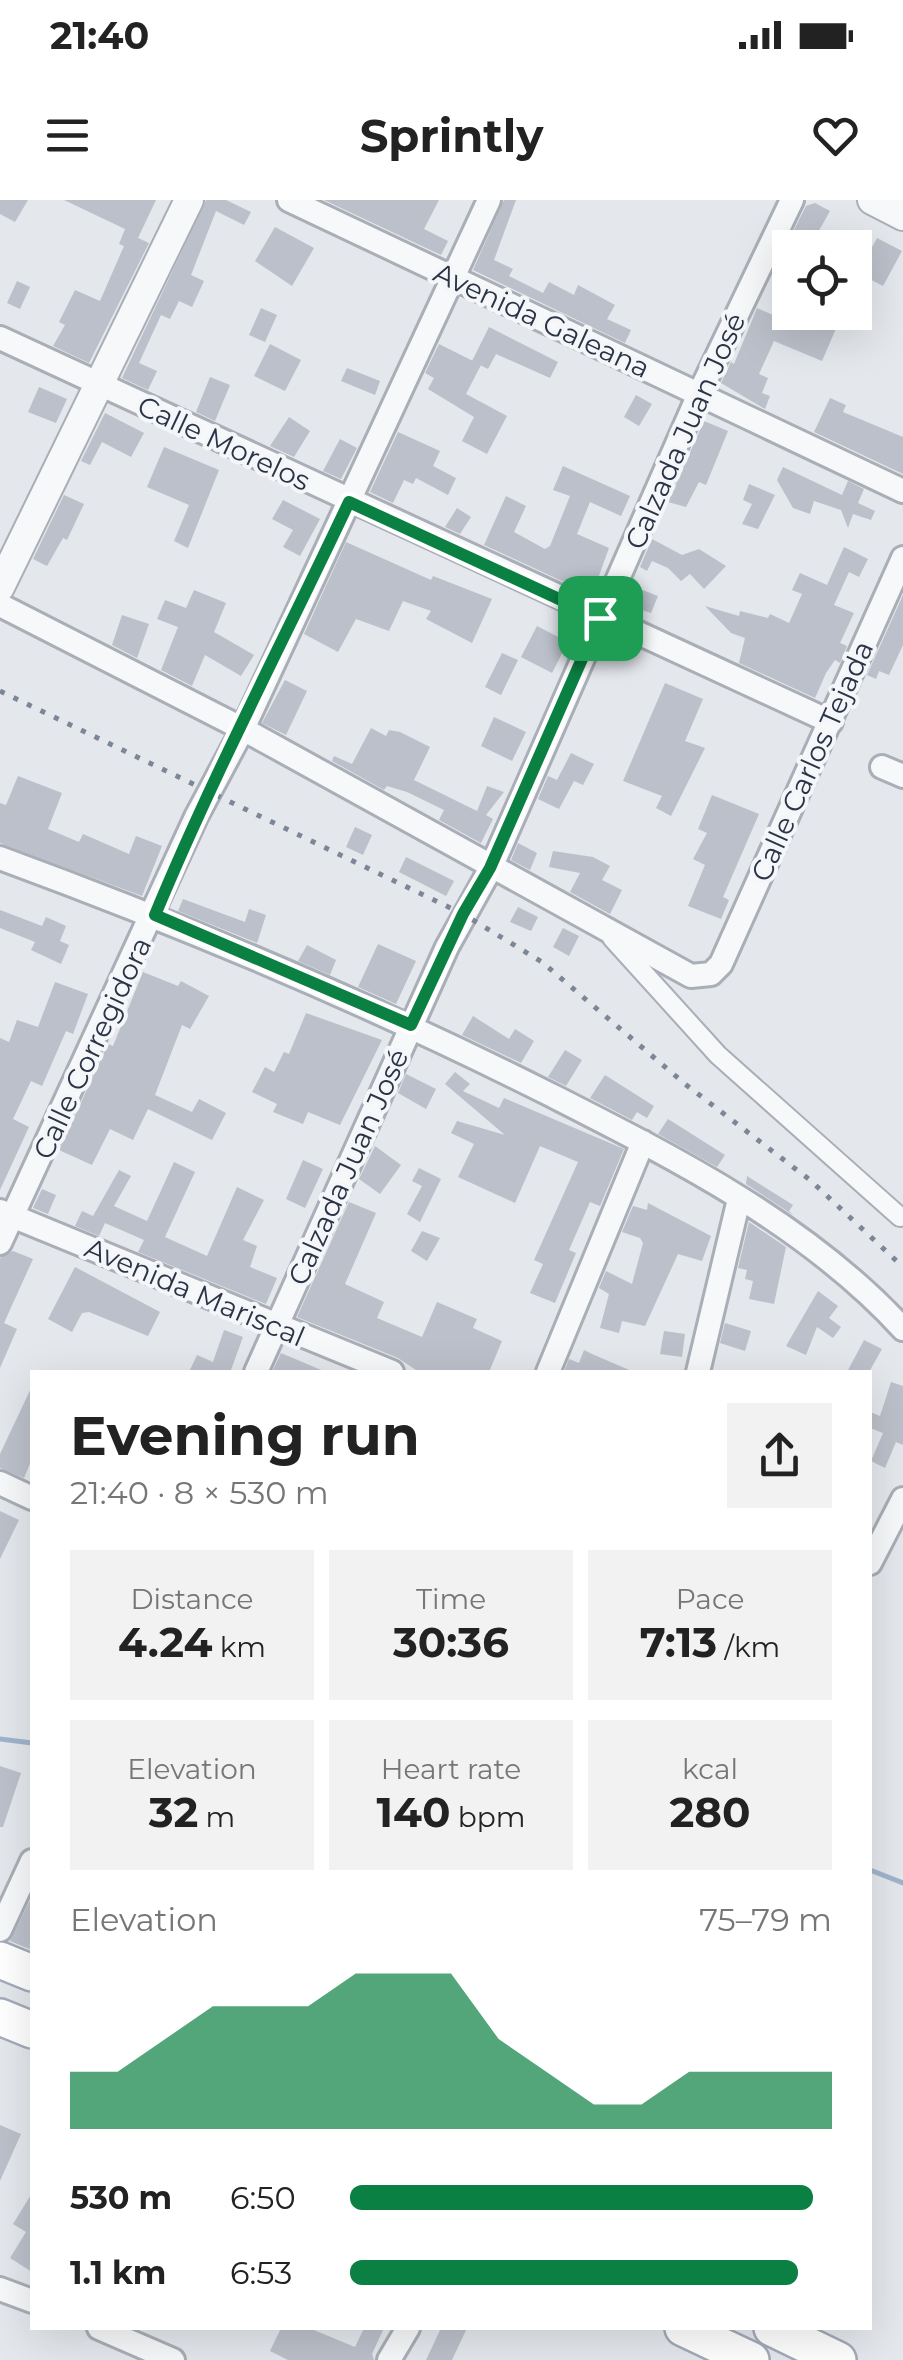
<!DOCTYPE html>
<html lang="en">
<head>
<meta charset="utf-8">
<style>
	:root { --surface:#fff; --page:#f2f2f2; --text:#222; --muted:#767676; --accent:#0b8043 }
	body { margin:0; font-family:Montserrat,sans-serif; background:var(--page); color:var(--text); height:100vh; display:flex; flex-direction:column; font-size:38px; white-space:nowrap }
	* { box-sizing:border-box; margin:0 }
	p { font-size:32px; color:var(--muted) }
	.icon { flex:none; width:55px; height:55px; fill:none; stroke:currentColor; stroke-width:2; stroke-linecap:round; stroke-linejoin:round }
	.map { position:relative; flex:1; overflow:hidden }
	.sheet { position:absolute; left:30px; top:1170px; width:842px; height:960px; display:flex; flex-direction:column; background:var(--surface); border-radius:0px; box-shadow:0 10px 40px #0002 }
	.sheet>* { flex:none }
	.controls { position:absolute; left:772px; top:30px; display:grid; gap:20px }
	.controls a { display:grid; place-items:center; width:100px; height:100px; border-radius:0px; background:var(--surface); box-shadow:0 10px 40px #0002; font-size:50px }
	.pin { position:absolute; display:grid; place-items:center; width:85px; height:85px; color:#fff; margin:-42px; border-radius:20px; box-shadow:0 5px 15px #0006 }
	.round { display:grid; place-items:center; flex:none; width:105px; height:105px; border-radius:0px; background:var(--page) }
	.headline { display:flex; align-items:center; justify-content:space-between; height:170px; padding:0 40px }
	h1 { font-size:55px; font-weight:700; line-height:75px }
	.figures { display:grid; grid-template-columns:repeat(3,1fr); gap:15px; height:170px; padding:10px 40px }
	.figures div { display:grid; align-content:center; border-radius:0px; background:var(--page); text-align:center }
	.figures b { font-size:42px; font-weight:700 }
	.figures small { font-size:28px; font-weight:400 }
	.figures p { font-size:28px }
	.chart { height:280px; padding:20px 40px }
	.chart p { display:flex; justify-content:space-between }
	.chart svg { width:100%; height:180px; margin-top:10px; fill:var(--accent); opacity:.7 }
	ul { padding:0 40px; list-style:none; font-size:32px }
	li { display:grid; grid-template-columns:160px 120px 1fr; align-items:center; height:75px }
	li i { height:25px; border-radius:12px; background:var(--accent) }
	.status { display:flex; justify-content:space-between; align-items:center; height:70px; padding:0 50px; background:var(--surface); direction:ltr }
	.status svg { height:28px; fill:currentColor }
	header { display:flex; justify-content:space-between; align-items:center; height:130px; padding:0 40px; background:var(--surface); font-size:45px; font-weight:700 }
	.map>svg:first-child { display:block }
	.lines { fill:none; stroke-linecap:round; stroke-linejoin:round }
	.stream { stroke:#9fb4cc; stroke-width:5 }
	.building { fill:#bbc0ca }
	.pedestrian-casing { stroke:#a9aeb7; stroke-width:22 }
	.minor-casing { stroke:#a9aeb7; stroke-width:28 }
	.tertiary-casing { stroke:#a9aeb7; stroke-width:32 }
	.primary-casing { stroke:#a3abb8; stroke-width:40 }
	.pedestrian { stroke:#f7f8fa; stroke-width:18 }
	.minor { stroke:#f7f8fa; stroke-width:22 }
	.tertiary { stroke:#f7f8fa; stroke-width:28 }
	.primary { stroke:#fff; stroke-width:35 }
	.rail { stroke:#7d8696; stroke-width:5; stroke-dasharray:5 10; stroke-linecap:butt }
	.route-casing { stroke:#fff; stroke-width:20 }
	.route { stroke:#0b8043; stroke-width:12 }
	.labels { text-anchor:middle; stroke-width:8; stroke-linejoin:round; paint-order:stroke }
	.street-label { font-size:28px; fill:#2b3445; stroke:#f4f6f9 }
</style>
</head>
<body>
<div class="status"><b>21:40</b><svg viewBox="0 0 49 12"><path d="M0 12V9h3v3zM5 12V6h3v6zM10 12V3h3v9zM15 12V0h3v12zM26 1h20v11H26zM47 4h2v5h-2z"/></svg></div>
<header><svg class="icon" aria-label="menu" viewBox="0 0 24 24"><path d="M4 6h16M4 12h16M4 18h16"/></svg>Sprintly<svg class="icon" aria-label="heart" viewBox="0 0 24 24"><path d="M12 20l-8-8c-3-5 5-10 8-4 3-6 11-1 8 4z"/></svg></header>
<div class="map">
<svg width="903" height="2160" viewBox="0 0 903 2160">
	<rect width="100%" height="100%" fill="#e4e7ec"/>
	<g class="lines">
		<!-- stream -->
		<path class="stream" d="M0 1539 32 1543
			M870 1670 903 1683"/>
	</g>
	<!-- building -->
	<path class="building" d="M0 0H28L15 22 0 14Z
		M64 0H156L138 38 149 43 89 163 53 146 65 125 59 122 75 90 100 101 124 46 119 44 125 29Z
		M206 0H226L251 12 244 25 216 11 191 75 204 81 192 107 179 101 170 119 161 115 139 163 157 171 148 190 122 178Z
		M324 0H439L424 29 448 41 441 55Z
		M504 0H516L494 60 513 69 509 76 543 93 549 82 574 95 578 85 615 105 607 119 631 130 625 143 473 70Z
		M815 3 830 11 812 43 793 32 806 6Z
		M275 27 314 48 292 86 255 61Z
		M877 38 902 51 883 86 858 73Z
		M17 81 30 87 20 109 7 103Z
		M261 108 277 115 265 142 249 135Z
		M757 108 801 127 807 112 838 124 822 161 774 141 759 174 768 178 762 193 770 196 765 209 721 183 731 162 734 164Z
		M489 127 558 162 550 178 496 154 488 169 472 161Z
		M270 144 301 160 285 191 254 176Z
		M439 144 481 165 466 194 507 216 487 254 462 241 474 217 428 189 434 178 425 173Z
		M347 168 380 181 375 195 341 181Z
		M210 177 230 185 215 221 196 212Z
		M39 187 67 199 56 223 28 212Z
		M636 195 652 204 639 226 624 217Z
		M830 198 846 205 843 212 903 237V274L814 232Z
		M105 213 144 233 131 257 102 242 90 265 81 261Z
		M289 217 310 231 294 257 270 246Z
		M704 221 728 231 706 285 699 282 686 307 668 302Z
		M398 232 440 251 433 266 456 278 448 295 416 278 413 284 404 280 393 303 370 292Z
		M340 239 357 248 341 279 323 271Z
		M164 247 219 270 188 348 174 341 189 305 147 287Z
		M563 266 630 296 621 316 590 302 577 334 609 348 592 395 484 345 506 296 526 306 514 332 545 349 550 346 570 296 553 290Z
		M783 267 842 295 848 281 864 289 858 303 875 311 871 320 853 314 848 328 841 310 814 301 810 314 793 308 777 280Z
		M749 284 775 295 758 329 742 324 752 304 743 300Z
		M64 295 84 304 67 340 63 338 47 366 33 359Z
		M283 300 320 319 300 356 283 347 293 330 272 319Z
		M457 308 471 317 460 334 445 327Z
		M652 339 682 355 699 349 726 366 704 389 690 374 681 381 668 368 652 361 647 371 640 367Z
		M346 342 431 380 433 376 492 399 472 443 426 419 431 411 403 401 389 431 356 419 338 452 304 434Z
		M844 347 868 359 859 377 849 372 834 405 854 413 840 443 847 446 840 463 835 460 826 473 815 498 739 463 745 438 731 433 705 406 739 416 740 411 768 418 770 414 789 423 802 394 792 390 800 373 827 385Z
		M635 387 658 396 651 413 630 406Z
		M194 390 226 403 214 432 254 455 241 476 205 455 192 486 161 470 178 427 157 419 165 400 186 408Z
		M903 395V445L889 475 879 471 876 479 867 475Z
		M122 415 149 424 137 458 112 445Z
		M537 426 568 442 552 473 521 457Z
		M502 453 518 460 501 495 485 487Z
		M285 480 307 491 286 535 262 523Z
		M665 483 703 499 685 541 705 548 671 616 656 608 662 596 623 581Z
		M494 517 526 532 512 561 481 546Z
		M371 528 386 536 389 530 400 532 430 547 414 580 477 611 487 586 504 592 486 615 493 619 481 643 439 620 444 610 407 592 387 586 384 590 332 561 334 556 352 564Z
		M571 553 594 564 583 585 574 581 559 609 538 599 548 576 557 580Z
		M18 576 62 593 48 629 79 642 83 634 129 654 136 636 162 646 142 696 0 643V603L6 605Z
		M712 595 759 614 723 697 729 700 721 719 688 706 705 665 693 659 707 633 698 629Z
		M355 627 372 635 363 655 346 647Z
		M518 643 537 653 530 670 511 660Z
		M553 651 593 657 610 666 602 680 622 690 610 714 570 692 580 673 549 667Z
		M406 657 454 681 446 696 399 672Z
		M183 699 245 722 249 709 266 715 257 743 178 711Z
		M518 707 538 717 531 731 510 722Z
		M0 710 42 726 46 717 66 726 60 741 69 745 61 764 31 750 35 742 0 728Z
		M563 728 579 736 569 756 553 747Z
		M378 744 416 761 396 804 358 787Z
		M307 745 336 760 330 775 298 761Z
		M143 772 178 786 181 781 209 796 190 829 182 825 155 895 192 912 199 899 226 913 212 940 148 909 133 940 110 929 92 965 59 950 108 844 113 846Z
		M55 782 88 794 73 834 66 831 42 886 31 881 13 919 29 927 0 990V838L9 842 17 820 38 827Z
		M306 813 382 840 340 925 308 912 303 924 273 912 277 904 252 892 265 867 274 872 284 852 289 854Z
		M473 816 509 839 515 829 534 841 521 863 462 835Z
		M565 850 582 860 566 886 548 877Z
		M455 872 470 884 463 891 499 908 504 898 624 949 600 1006 590 1002 569 1050 576 1053 555 1103 530 1093 543 1064 534 1060 578 962 540 946 515 1003 458 977 474 944 451 933 457 921 505 935 445 884Z
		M406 874 436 889 426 909 398 893Z
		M605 875 654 906 647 918 637 912 632 920 590 898Z
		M668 919 725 955 717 967 658 934Z
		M375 946 401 965 380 994 359 979Z
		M303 960 323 969 305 1008 286 999Z
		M174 962 195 972 165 1037 207 1056 237 987 264 1000 243 1040 257 1046 250 1067 277 1078 266 1104 138 1052 144 1040 105 1023 99 1036 75 1026 82 1011 93 1016 119 970 131 976 114 1006 147 1021Z
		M419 968 441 979 420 1022 407 1014 422 986 412 981Z
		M747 976 793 1005 789 1011 793 1015 746 984Z
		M42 989 56 995 48 1014 33 1008Z
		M349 1002 376 1013 345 1084 384 1102 377 1118 422 1137 437 1102 477 1119 473 1128 502 1141 489 1172H419L398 1158 297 1117Z
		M648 1003 711 1036 702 1061 678 1054 645 1126 622 1121 619 1133 600 1128 609 1094 599 1088 606 1071 632 1084 643 1043 640 1038 622 1032 633 1006 647 1010Z
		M749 1022 786 1047 774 1104 749 1099 753 1081 745 1079 747 1070 738 1068Z
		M422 1031 440 1038 427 1061 411 1051Z
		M13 1051 33 1059 4 1123 17 1129 0 1168V1058Z
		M75 1067 160 1112 148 1136 89 1112 82 1113 72 1132 48 1119Z
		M818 1091 838 1106 829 1118 841 1127 833 1138 817 1127 806 1155 786 1146Z
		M725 1123 751 1131 745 1151 720 1143Z
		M224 1130 243 1137 231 1170 237 1172H189L197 1155 213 1162Z
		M664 1131 685 1134 682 1157 660 1154Z
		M864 1140 882 1149 869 1172H847Z
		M584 1150 592 1154 634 1172H564L569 1159 579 1163Z
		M281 1153 326 1172H272Z
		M891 1182 903 1186V1245L896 1242 885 1268 871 1261 883 1233 870 1228V1212L880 1216Z
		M32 1186V1259L24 1278 0 1268V1254Z
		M0 1311 19 1320 0 1359Z
		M0 1566 21 1573 3 1627H0Z
		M32 1696V1750L10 1741Z
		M0 1925 21 1934 0 1981Z
		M32 1993V2072L10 2058 26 2032 13 2024Z
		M281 2128H309L355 2147 364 2128H384L372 2154 374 2160H288L270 2151Z
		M441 2128H467L452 2160H426Z"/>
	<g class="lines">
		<defs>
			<path id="pedestrian" d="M612 738 718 855 900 1017"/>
			<path id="minor" d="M289 0 903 291
				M0 138 831 522
				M0 405 243 529 691 776 711 774 721 764 903 358
				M882 567 903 576
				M0 658C188 727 372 805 551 895 675 958 808 1025 903 1129
				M0 1011 392 1172
				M0 1043 196 617 243 529 489 0
				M256 1172 447 747 491 668 699 194 792 0
				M548 1172 643 942
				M698 1172 739 999
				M0 1283 32 1298
				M870 1363 903 1299
				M0 1730 32 1661
				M0 2089 32 2101
				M99 2128 173 2160
				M389 2160 408 2128"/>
			<path id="tertiary" d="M872 0 903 16
				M0 387 189 0"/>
			<path id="primary" d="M0 1760 32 1773
				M0 1817 32 1830
				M683 2128 751 2160
				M772 2128 838 2160"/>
		</defs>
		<!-- pedestrian casing -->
		<use href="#pedestrian" class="pedestrian-casing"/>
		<!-- minor casing -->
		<use href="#minor" class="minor-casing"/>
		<!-- tertiary casing -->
		<use href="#tertiary" class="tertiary-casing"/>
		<!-- primary casing -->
		<use href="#primary" class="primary-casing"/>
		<!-- pedestrian -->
		<use href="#pedestrian" class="pedestrian"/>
		<!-- minor -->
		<use href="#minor" class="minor"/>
		<!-- tertiary -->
		<use href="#tertiary" class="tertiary"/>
		<!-- primary -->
		<use href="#primary" class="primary"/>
		<!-- rail -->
		<path class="rail" d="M0 491 463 714 542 762 685 884 810 980 903 1067"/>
	</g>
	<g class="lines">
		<defs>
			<path id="route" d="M349 302 600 418 490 668 463 714 411 825 155 715C213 575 284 440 349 302Z"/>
		</defs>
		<!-- route casing -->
		<use href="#route" class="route-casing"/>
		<!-- route -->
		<use href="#route" class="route"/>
	</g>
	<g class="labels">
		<!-- street labels -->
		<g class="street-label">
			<text transform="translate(542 120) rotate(25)" y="10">Avenida Galeana</text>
			<text transform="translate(685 231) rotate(-66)" y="10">Calzada Juan José</text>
			<text transform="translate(224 243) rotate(25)" y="10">Calle Morelos</text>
			<text transform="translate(812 561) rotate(-66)" y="10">Calle Carlos Tejada</text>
			<text transform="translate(92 848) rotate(-65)" y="10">Calle Corregidora</text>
			<text transform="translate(348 967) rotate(-66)" y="10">Calzada Juan José</text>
			<text transform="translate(195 1092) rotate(23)" y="10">Avenida Mariscal</text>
		</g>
	</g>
</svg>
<div class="controls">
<a><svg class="icon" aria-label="locate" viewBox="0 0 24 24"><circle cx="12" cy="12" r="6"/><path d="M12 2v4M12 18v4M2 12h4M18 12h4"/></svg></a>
</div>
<div class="pin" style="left:600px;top:418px;background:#1e9e55"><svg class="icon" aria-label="arrive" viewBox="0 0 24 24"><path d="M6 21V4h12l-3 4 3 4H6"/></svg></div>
<section class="sheet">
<div class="headline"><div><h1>Evening run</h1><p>21:40 · 8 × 530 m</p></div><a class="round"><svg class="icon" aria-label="share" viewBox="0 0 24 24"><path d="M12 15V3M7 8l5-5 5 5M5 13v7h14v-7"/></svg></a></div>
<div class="figures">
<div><p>Distance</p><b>4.24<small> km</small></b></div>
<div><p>Time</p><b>30:36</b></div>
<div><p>Pace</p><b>7:13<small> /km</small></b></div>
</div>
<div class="figures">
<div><p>Elevation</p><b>32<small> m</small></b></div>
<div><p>Heart rate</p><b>140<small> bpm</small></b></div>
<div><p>kcal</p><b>280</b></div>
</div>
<div class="chart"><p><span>Elevation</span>75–79 m</p>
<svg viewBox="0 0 160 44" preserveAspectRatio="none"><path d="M0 44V30L10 30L20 22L30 14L40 14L50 14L60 6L70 6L80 6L90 22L100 30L110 38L120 38L130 30L140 30L150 30L160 30V44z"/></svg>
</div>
<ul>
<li><b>530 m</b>6:50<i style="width:96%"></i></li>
<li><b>1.1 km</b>6:53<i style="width:93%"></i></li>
</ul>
</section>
</div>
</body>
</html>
